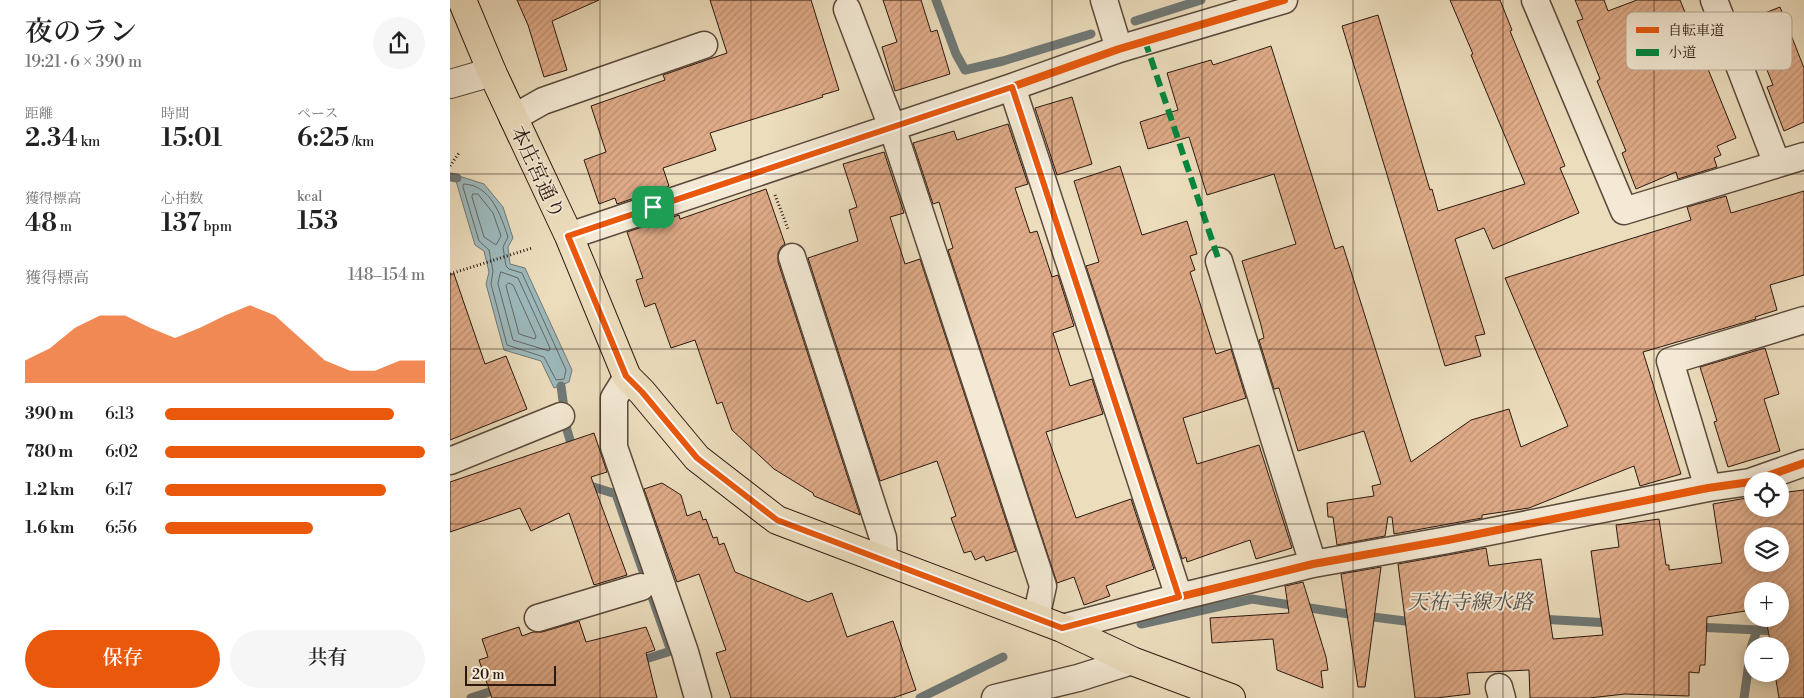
<!DOCTYPE html>
<html lang="ja">
<head>
<meta charset="utf-8">
<style>
	:root { --surface:#fff; --page:#f6f6f6; --text:#222; --muted:#767676; --accent:#ea580c }
	body { margin:0; font-family:"Libre Bodoni","Noto Serif JP",serif; background:var(--page); color:var(--text); height:100vh; display:flex; flex-direction:column; font-size:19px; white-space:nowrap }
	* { box-sizing:border-box; margin:0 }
	p { font-size:16px; color:var(--muted) }
	.icon { flex:none; width:28px; height:28px; fill:none; stroke:currentColor; stroke-width:2; stroke-linecap:round; stroke-linejoin:round }
	.map { position:relative; flex:1; overflow:hidden }
	.panel { display:flex; flex-direction:column; background:var(--surface); width:450px }
	.panel>* { flex:none }
	.controls { position:absolute; left:1294px; top:472px; display:grid; gap:10px }
	.controls a { display:grid; place-items:center; width:45px; height:45px; border-radius:50%; background:var(--surface); box-shadow:0 2px 12px #0003; font-size:25px }
	.scale { position:absolute; left:15px; bottom:12px; width:91px; box-sizing:border-box; padding-left:5px; border:2px solid #2b1810; border-top:0; font-size:14px; line-height:18px; white-space:nowrap; color:#2b1810; -webkit-text-stroke:4px #f3e9d4; paint-order:stroke }
	.pin { position:absolute; display:grid; place-items:center; width:42px; height:42px; color:#fff; margin:-21px; border-radius:10px; box-shadow:0 2px 8px #0006 }
	.round { display:grid; place-items:center; flex:none; width:52px; height:52px; border-radius:26px; background:var(--page) }
	.overview { display:flex; align-items:center; justify-content:space-between; height:85px; padding:0 25px }
	h1 { font-size:28px; font-weight:600; line-height:38px }
	.metrics { display:grid; grid-template-columns:repeat(3,1fr); gap:8px; height:85px; padding:5px 25px }
	.metrics div { display:grid; align-content:center }
	.metrics b { font-size:25px; font-weight:600 }
	.metrics small { font-size:14px; font-weight:400 }
	.metrics p { font-size:14px }
	.chart { height:140px; padding:10px 25px }
	.chart p { display:flex; justify-content:space-between }
	.chart svg { width:100%; height:90px; margin-top:5px; fill:var(--accent); opacity:.7 }
	.button { display:flex; gap:10px; margin-top:auto; padding:10px 25px }
	.button a { flex:1; height:58px; border-radius:30px; background:var(--accent); color:#fff; font-size:20px; font-weight:600; line-height:58px; text-align:center }
	.button a+a { background:var(--page); color:var(--text) }
	ul { padding:0 25px; list-style:none; font-size:16px }
	li { display:grid; grid-template-columns:80px 60px 1fr; align-items:center; height:38px }
	li i { height:12px; border-radius:6px; background:var(--accent) }
	main { display:flex; flex:1; min-height:0 }
	.map>svg:first-child { display:block }
	.water { fill:#9db9bc; stroke:#6f7977 }
	.lines { fill:none; stroke-linecap:round; stroke-linejoin:round }
	.shore { stroke:#646866; stroke-width:1 }
	.stream { stroke:#6f7977; stroke-width:9 }
	.building { fill:url(#building-hatch); stroke:#2b1810; fill-rule:evenodd }
	.minor-casing { stroke:#5b493b; stroke-width:29 }
	.tertiary-casing { stroke:#5b493b; stroke-width:30 }
	.primary-casing { stroke:#2b1810; stroke-width:30 }
	.path { stroke:#2b1810; stroke-width:3; stroke-dasharray:1 2.5; stroke-linecap:butt }
	.minor { stroke:#f3e9d4; stroke-width:26 }
	.tertiary { stroke:#f3e9d4; stroke-width:28 }
	.primary { stroke:#ecddbd; stroke-width:28 }
	.quiet { stroke:#00873e; stroke-width:6; stroke-dasharray:12 6; stroke-linecap:butt }
	.cycleway-casing { stroke:#f3e9d4; stroke-width:11 }
	.cycleway { stroke:#e8590c; stroke-width:8 }
	.route-casing { stroke:#fff; stroke-width:10 }
	.route { stroke:#ea580c; stroke-width:6 }
	.grid { fill:none; stroke:#2b1810; stroke-width:1; stroke-opacity:0.55 }
	.labels { text-anchor:middle; stroke-width:4; stroke-linejoin:round; paint-order:stroke }
	.street-label { font-size:20px; fill:#2b1810; stroke:#f3e9d4 }
	.water-label { font-size:21px; font-style:italic; fill:#53504c; stroke:#f3e9d4 }
	.key { fill:#f3e9d4; stroke:#b7aa99; stroke-width:1 }
	.key-label { font-size:14px; fill:#2b1810 }
</style>
</head>
<body>
<main>
<section class="panel">
<div class="overview"><div><h1>夜のラン</h1><p>19:21 · 6 × 390 m</p></div><a class="round"><svg class="icon" aria-label="share" viewBox="0 0 24 24"><path d="M12 15V3M7 8l5-5 5 5M5 13v7h14v-7"/></svg></a></div>
<div class="metrics">
<div><p>距離</p><b>2.34<small> km</small></b></div>
<div><p>時間</p><b>15:01</b></div>
<div><p>ペース</p><b>6:25<small> /km</small></b></div>
</div>
<div class="metrics">
<div><p>獲得標高</p><b>48<small> m</small></b></div>
<div><p>心拍数</p><b>137<small> bpm</small></b></div>
<div><p>kcal</p><b>153</b></div>
</div>
<div class="chart"><p><span>獲得標高</span>148–154 m</p>
<svg viewBox="0 0 160 44" preserveAspectRatio="none"><path d="M0 44V33L10 27L20 17L30 11L40 11L50 17L60 22L70 17L80 11L90 6L100 11L110 22L120 33L130 38L140 38L150 33L160 33V44z"/></svg>
</div>
<ul>
<li><b>390 m</b>6:13<i style="width:88%"></i></li>
<li><b>780 m</b>6:02<i style="width:100%"></i></li>
<li><b>1.2 km</b>6:17<i style="width:85%"></i></li>
<li><b>1.6 km</b>6:56<i style="width:57%"></i></li>
</ul>
<div class="button"><a>保存</a><a>共有</a></div>
</section>
<div class="map">
<svg width="1354" height="698" viewBox="0 0 1354 698">
	<defs>
		<pattern id="building-hatch" width="6" height="6" patternUnits="userSpaceOnUse" patternTransform="scale(1.25)"><rect width="6" height="6" fill="#dfab88"/><path d="M-1 1l2-2M0 6l6-6M5 7l2-2" fill="none" stroke="#c09274"/></pattern>
	</defs>
	<rect width="100%" height="100%" fill="#ecddbd"/>
	<filter id="stains"><feTurbulence type="fractalNoise" baseFrequency=".004" numOctaves="4"/><feColorMatrix values="0 0 0 0 .2 0 0 0 0 .09 0 0 0 0 .02 0 0 0 .5 -.17"/></filter>
	<radialGradient id="worn" r=".72"><stop offset=".6" stop-color="#630" stop-opacity="0"/><stop offset="1" stop-color="#630" stop-opacity=".3"/></radialGradient>
	<!-- water -->
	<path class="water" d="M9 176 34 184 53 207 63 238 58 247 60 264 75 268 122 370 119 382 104 388 91 361 54 350 36 284 39 272 34 251 25 245 6 181Z"/>
	<g class="lines">
		<!-- shore -->
		<path class="shore" d="M14 184C41 185 51 216 58 237L53 247 56 266 59 269 72 273 116 370 114 379 106 380 94 357 57 345 41 284 43 271 39 250 29 241 13 187Z
			M23 194H28L43 213 51 236 46 245 34 237 22 197Z
			M51 272 68 278 100 348 99 351 63 340 48 284Z
			M59 283 63 285 86 336 85 339 69 334 56 286Z"/>
		<!-- stream -->
		<path class="stream" d="M486 0 506 54 515 70 553 61 641 34
			M685 21 751 0
			M0 177 7 178
			M111 386 117 430 124 453
			M134 484 166 494 221 651 186 662
			M1089 619 1161 623
			M691 624 802 599 899 614 955 621H966
			M1246 627 1328 631
			M21 698 51 688
			M470 698 553 657
			M1294 698 1301 648 1307 630"/>
	</g>
	<!-- building -->
	<path class="building" d="M67 0H149L102 21 117 70 94 77 78 25Z
		M260 0H361L389 90 372 95 373 97 260 133 266 150 213 168 219 186 167 204 165 198 149 204 134 160 156 152 141 106 215 80 213 75 277 53Z
		M433 0H471L481 32 487 30 500 74 445 91 432 47 447 42Z
		M1000 0H1050L1062 30 1060 31 1115 166 1110 168 1129 213 1043 249 1034 228 1005 239 1035 334 1025 336 1031 356 995 366 892 26 928 15 980 190 982 189 988 211 1075 184 1021 55 1023 54Z
		M1125 0H1154L1158 11 1187 0H1230L1286 138 1267 146 1271 155 1264 158 1267 167 1228 179 1226 172 1186 189 1172 153 1176 151 1147 81 1150 79 1127 21 1133 19Z
		M1330 7 1354 68V122L1334 131 1317 87 1323 85 1297 20Z
		M821 46 885 249 893 246 961 462 1021 420 1059 409 1071 447 1118 426 1055 278 1241 220 1237 207 1276 196 1281 213 1354 191V275L1320 285 1327 310 1305 317 1306 319 1193 352 1231 474 1190 486 1184 466 1079 508 1032 515V518L944 534 942 517H938L935 536 887 545 883 517H878L877 503 924 496 922 486 931 484 914 431 848 451 829 388 824 389 809 340 814 338 811 325 792 261 846 244 824 174 757 195 739 137 698 149 690 122 728 110 717 73 761 60 763 65Z
		M622 97 642 164 607 175 585 108Z
		M558 124 578 184 565 188 580 233 587 231 602 277 608 275 624 326 603 333 620 386 642 379 653 414 596 432 626 518 681 499 704 569 656 586 660 596 634 605 624 577 607 583 498 250 503 248 489 202 483 204 463 143 504 131 507 140Z
		M434 152 454 213 440 217 455 264 470 259 566 551 536 561 534 556 525 560 521 551 514 553 501 518 506 516 487 461 430 481 358 258 408 241 399 210 407 207 393 164Z
		M670 166 692 235 737 221 747 254 740 256 745 270 740 272 766 354 781 349 796 398 733 418 747 464 809 445 842 548 806 559 800 540 737 562 736 557 732 559 636 266 649 262 624 181Z
		M316 189 335 244 331 247 328 253V262L410 515 364 496 363 493 324 469 282 430 272 402 267 404 245 340 221 348 205 303 195 307 186 280 193 278 177 232 229 215 230 219Z
		M0 274H4L35 364 56 356 77 409 0 440Z
		M1315 348 1329 394 1314 399 1330 451 1278 467 1264 422 1267 421 1250 367Z
		M144 433 157 472 141 477 177 575 144 585 119 513 81 531 70 508 0 532V482Z
		M212 483 231 495 237 516 250 511 253 520 256 519 263 538 267 537 269 545 274 543 285 572 358 602 382 593 397 637 443 621 466 690 443 698H281L266 653 276 650 249 574 227 582 194 489Z
		M1354 490V698H1329L1325 674H1330V646H1321L1316 619H1330V591H1302V610L1257 617 1255 665H1250L1249 673 1239 672V696L1175 694 1139 698H1080L1079 670 1017 673 1020 694 986 698H965L948 564 1036 548 1039 566 1091 559 1103 639 1153 635 1141 551 1169 547 1166 525 1209 519 1216 565H1219V570L1272 563 1263 504 1302 497V509H1330V493ZM1302 536H1330V564H1302Z
		M931 567 915 687H908L891 574Z
		M853 582 876 657 878 670 871 671 873 688 827 670 823 639 762 643 760 618 839 613 835 586Z
		M129 621 136 642 196 627 205 650 196 653 207 698H42L29 660 38 657 32 639 69 627 72 636 83 632H92Z"/>
	<g class="lines">
		<defs>
			<path id="minor" d="M654 0 669 49
				M1085 0 1174 211 1354 156
				M1264 0 1327 164
				M397 9 442 127 593 586 586 618
				M562 87 729 597
				M63 118 93 101 254 45
				M119 236 562 87 669 49 834 0
				M342 257 433 538 434 561
				M769 261 863 564
				M177 377 164 398V447L235 652 248 698
				M0 461 111 416
				M1258 488 1220 361 1354 320
				M88 618 191 587
				M612 628 729 597 863 564 998 540 1258 488 1300 482 1354 463
				M1049 687 1052 698
				M545 698 628 678 682 661"/>
			<path id="tertiary" d="M0 84 42 72"/>
			<path id="primary" d="M12 0 42 72 119 236 177 377 192 392 247 458 327 520 612 628 682 661 781 698"/>
		</defs>
		<!-- minor casing -->
		<use href="#minor" class="minor-casing"/>
		<!-- tertiary casing -->
		<use href="#tertiary" class="tertiary-casing"/>
		<!-- primary casing -->
		<use href="#primary" class="primary-casing"/>
		<!-- path -->
		<path class="path" d="M0 166 9 153
			M325 195 338 229
			M0 274 82 248"/>
		<!-- minor -->
		<use href="#minor" class="minor"/>
		<!-- tertiary -->
		<use href="#tertiary" class="tertiary"/>
		<!-- primary -->
		<use href="#primary" class="primary"/>
		<!-- quiet -->
		<path class="quiet" d="M695 41 769 261"/>
		<defs>
			<path id="cycleway" d="M562 87 729 597
				M119 236 562 87 669 49 834 0
				M612 628 729 597 863 564 998 540 1258 488 1300 482 1354 463"/>
		</defs>
		<!-- cycleway casing -->
		<use href="#cycleway" class="cycleway-casing"/>
		<!-- cycleway -->
		<use href="#cycleway" class="cycleway"/>
	</g>
	<g class="lines">
		<defs>
			<path id="route" d="M562 87 729 597 612 628 327 520 247 458 192 392 176 376 118 236Z"/>
		</defs>
		<!-- route casing -->
		<use href="#route" class="route-casing"/>
		<!-- route -->
		<use href="#route" class="route"/>
	</g>
	<!-- grid -->
	<path class="grid" d="M150 0V698M301 0V698M451 0V698M602 0V698M752 0V698M903 0V698M1053 0V698M1204 0V698M0 174H1354M0 349H1354M0 524H1354"/>
	<g class="labels">
		<!-- street labels -->
		<g class="street-label">
			<text transform="translate(88 172) rotate(65)" y="7">本庄宮通り</text>
		</g>
		<!-- water labels -->
		<g class="water-label">
			<text x="1020" y="609">天祐寺線水路</text>
		</g>
	</g>
	<!-- legend -->
	<rect x="1176" y="12" width="166" height="58" rx="8" class="key"/>
	<rect x="1186" y="27" width="23" height="6" fill="#e8590c"/>
	<rect x="1186" y="49" width="23" height="7" fill="#00873e"/>
	<g class="key-label">
		<text x="1218" y="35">自転車道</text>
		<text x="1218" y="57">小道</text>
	</g>
	<rect width="100%" height="100%" filter="url(#stains)"/>
	<rect width="100%" height="100%" fill="url(#worn)"/>
</svg>
<div class="controls">
<a><svg class="icon" aria-label="locate" viewBox="0 0 24 24"><circle cx="12" cy="12" r="6"/><path d="M12 2v4M12 18v4M2 12h4M18 12h4"/></svg></a>
<a><svg class="icon" aria-label="layers" viewBox="0 0 24 24"><path d="M12 4l9 5-9 5-9-5zM3 14l9 5 9-5"/></svg></a>
<a>+</a>
<a>−</a>
</div>
<div class="scale">20 m</div>
<div class="pin" style="left:203px;top:207px;background:#1e9e55"><svg class="icon" aria-label="arrive" viewBox="0 0 24 24"><path d="M6 21V4h12l-3 4 3 4H6"/></svg></div>
</div>
</main>
</body>
</html>
